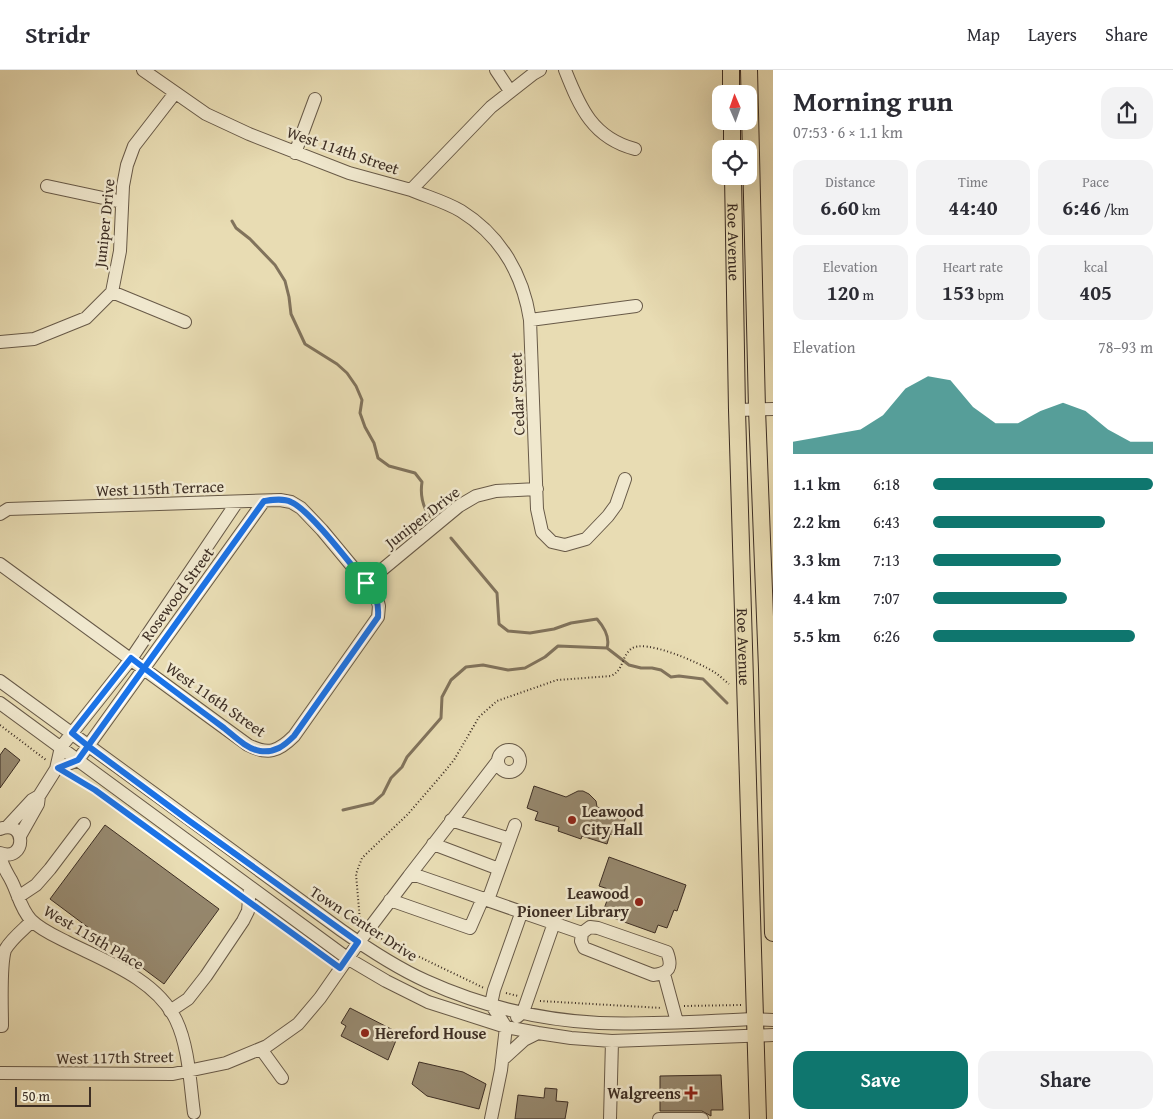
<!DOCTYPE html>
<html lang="en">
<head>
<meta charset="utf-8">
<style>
	:root { --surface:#fff; --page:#f2f2f3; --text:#2b2b33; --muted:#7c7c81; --line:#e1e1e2; --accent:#0f766e }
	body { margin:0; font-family:"Gentium Book Plus",serif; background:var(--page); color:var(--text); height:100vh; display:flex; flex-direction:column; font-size:19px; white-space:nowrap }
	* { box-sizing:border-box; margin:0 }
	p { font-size:16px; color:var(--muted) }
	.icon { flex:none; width:28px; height:28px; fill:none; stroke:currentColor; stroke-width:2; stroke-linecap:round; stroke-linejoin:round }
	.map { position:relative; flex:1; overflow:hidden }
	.panel { display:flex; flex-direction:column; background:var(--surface); width:400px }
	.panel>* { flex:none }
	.needle { width:32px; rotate:358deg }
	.buttons { position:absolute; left:712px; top:15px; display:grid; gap:10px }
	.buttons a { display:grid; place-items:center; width:45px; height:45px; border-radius:10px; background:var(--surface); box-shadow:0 5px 20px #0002; font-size:25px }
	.scale { position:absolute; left:15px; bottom:12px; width:76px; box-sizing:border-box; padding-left:5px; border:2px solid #3d2e24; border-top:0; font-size:14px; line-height:18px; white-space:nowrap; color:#3d2e24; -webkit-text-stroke:4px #f0e8ce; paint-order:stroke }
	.pin { position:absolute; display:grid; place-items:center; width:42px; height:42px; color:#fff; margin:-21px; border-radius:10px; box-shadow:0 2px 8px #0006 }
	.round { display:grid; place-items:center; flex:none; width:52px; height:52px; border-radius:15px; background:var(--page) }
	.headline { display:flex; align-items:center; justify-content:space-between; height:85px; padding:0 20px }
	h1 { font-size:28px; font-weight:600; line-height:38px }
	.metrics { display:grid; grid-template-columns:repeat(3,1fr); gap:8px; height:85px; padding:5px 20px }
	.metrics div { display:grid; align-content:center; border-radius:12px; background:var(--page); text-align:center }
	.metrics b { font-size:21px; font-weight:600 }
	.metrics small { font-size:14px; font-weight:400 }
	.metrics p { font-size:14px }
	.chart { height:140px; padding:10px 20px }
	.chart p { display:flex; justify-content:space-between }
	.chart svg { width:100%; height:90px; margin-top:5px; fill:var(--accent); opacity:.7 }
	.button { display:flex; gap:10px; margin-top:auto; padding:10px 20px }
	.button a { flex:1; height:58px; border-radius:15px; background:var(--accent); color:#fff; font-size:20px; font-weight:600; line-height:58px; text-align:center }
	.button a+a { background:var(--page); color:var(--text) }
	ul { padding:0 20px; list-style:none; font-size:16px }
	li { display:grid; grid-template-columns:80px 60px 1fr; align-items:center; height:38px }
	li i { height:12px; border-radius:6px; background:var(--accent) }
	header { display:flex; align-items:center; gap:30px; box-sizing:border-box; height:70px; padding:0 25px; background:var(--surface); border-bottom:1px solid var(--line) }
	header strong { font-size:24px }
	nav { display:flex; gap:28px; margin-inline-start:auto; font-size:18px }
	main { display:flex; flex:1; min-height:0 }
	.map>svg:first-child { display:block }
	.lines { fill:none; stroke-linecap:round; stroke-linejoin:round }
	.stream { stroke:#81735c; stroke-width:3 }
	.building { fill:#96886e; stroke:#3d2e24 }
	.minor-casing { stroke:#685a48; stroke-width:14 }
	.major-casing { stroke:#3d2e24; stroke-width:18 }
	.path { stroke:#3d2e24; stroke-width:2; stroke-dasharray:1 2.5; stroke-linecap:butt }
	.minor { stroke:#f0e8ce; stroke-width:12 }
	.major { stroke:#e8dcb3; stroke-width:16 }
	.route-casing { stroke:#fff; stroke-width:10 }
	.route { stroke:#1a73e8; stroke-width:6 }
	.poi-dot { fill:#8f2418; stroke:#f0e8ce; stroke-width:2 }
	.labels { text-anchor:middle; stroke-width:5; stroke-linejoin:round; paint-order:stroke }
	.street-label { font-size:16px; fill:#3d2e24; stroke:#f0e8ce }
	.poi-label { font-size:16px; font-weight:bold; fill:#3d2e24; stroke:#f0e8ce; text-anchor:start }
</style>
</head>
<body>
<header>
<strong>Stridr</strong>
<nav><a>Map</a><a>Layers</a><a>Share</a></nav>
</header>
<main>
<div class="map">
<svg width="773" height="1049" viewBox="0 0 773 1049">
	<rect width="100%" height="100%" fill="#e8dcb3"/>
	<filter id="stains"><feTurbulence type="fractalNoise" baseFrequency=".004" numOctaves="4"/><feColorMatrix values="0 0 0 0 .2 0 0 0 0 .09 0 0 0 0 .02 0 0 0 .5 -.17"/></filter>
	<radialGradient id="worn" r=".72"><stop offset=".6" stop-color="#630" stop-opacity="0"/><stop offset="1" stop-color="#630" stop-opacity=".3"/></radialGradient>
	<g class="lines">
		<!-- stream -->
		<path class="stream" d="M232 151 236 158 250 169 275 195 285 211 289 227 291 244 305 274 337 294 347 303 356 316 362 330 360 343 365 357 374 373 378 388 389 396 415 403 422 412C420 425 422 436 430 447
			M451 468 497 523 499 554 508 561 530 563 554 559 571 553 597 549C604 557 610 568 607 578
			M343 740 373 733 383 724 391 708 402 697 407 687 441 648 442 627 451 610 466 597 483 595 508 600 525 598 545 587 558 576 607 578 629 595 641 598H652L661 600 671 607 679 606 703 609 727 633"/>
	</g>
	<!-- building -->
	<path class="building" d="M5 678 20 690 0 718V685Z
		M534 716 566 727 578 721H583L589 724 596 731 597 737 626 746 620 767 610 764 607 774 582 766 581 769 558 761 559 757 535 750 538 742 527 738Z
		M105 755 219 839 164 914 50 829Z
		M609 787 686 815 677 841 674 840 667 858 658 855 655 863 602 844 611 820 599 816Z
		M350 938 399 963 388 990 341 966 346 956 341 953Z
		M419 992 463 1002 486 1014 479 1039 427 1026 412 1014Z
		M721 1005 723 1040H711V1046L702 1041H660V1006Z
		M545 1018 557 1019 556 1031 568 1032 565 1049H515L518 1025 544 1028Z"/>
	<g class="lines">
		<defs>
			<path id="minor" d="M143 0 206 44 249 64 349 103 411 120 491 37 533 4 540 0
				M496 0 510 21
				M565 0C580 38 593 68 635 79
				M295 83 315 29
				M47 116 122 132
				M411 120C428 127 446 132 461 141 501 166 523 205 530 250L537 439 542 462 552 472 565 475 586 469 608 446 616 435 625 409
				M112 222 120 181 123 116 127 95 134 76 175 23
				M112 222 185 252
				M530 250 636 236
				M0 272 34 269 86 248 112 222
				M737 340 773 339
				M0 444 8 439 280 430 291 432 301 438 322 460 376 525 379 536 378 547 294 666C278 682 268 685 248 675L0 494
				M366 513 459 436 476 426 496 421 537 419
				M0 611 341 860C368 879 395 897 426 911 479 935 540 950 599 953 650 955 703 951 755 949L773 950
				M0 633 347 888 386 911 428 932 506 957 538 963 571 968 612 971 773 965
				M498 691a11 11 0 1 1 22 0a11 11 0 1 1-22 0Z
				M56 699 78 690 264 431
				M451 750 510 769
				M7 757 32 730 39 726
				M0 759C27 748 27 793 0 783
				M20 766 38 734 39 726 56 699 61 677 131 589 237 432
				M433 774 499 799
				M0 786C2 795 6 801 11 810 18 823 20 838 31 850 41 860 55 866 67 872 105 891 156 909 176 950 189 977 190 1014 194 1043
				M409 806 497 692
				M18 827 36 815 50 799 84 754
				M390 830 470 858 483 828
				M488 830 515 755
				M664 904 677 952
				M170 941 188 929 206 906 243 851 248 841 250 817
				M517 947 523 942 554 853
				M0 956H2C2 937 0 896 5 880 11 869 23 860 32 851
				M261 979 282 1008
				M502 990 524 970 538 963
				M0 1003 173 1004 226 993 267 976 298 954 320 928 359 872 409 806H418L582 863 581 871 584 878 653 905C669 903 673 898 667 882L598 858 590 857 582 863
				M491 1049 501 1000 506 957 491 934 494 920 522 841
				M610 1049 612 971
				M659 1049H702"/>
			<g id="major">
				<path d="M731 0V24"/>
				<path d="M749 0 757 339 767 599 773 863"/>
				<path d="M732 51V79"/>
				<path id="s1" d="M733 106 737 340 758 1049"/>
			</g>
		</defs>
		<!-- minor casing -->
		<use href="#minor" class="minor-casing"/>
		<!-- major casing -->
		<use href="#major" class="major-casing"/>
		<!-- path -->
		<path class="path" d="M0 655 46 690
			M68 705 95 720 238 824
			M260 840 331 892
			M360 851 356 804 362 788 408 744 440 707 454 690 479 647 489 638 497 631 557 610 611 606C624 600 621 587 631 579 644 568 700 593 714 602 719 605 724 610 729 614
			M378 867 484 918
			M506 923 518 926
			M540 931 662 938
			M684 936 741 935"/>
		<!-- minor -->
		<use href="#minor" class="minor"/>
		<!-- major -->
		<use href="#major" class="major"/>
	</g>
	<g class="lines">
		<defs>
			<path id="route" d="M366 513C352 496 309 439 291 432 283 428 272 430 264 431L78 690 58 698 95 720 340 898 358 872 188 750 88 676 72 663 131 588C162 612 193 635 224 658 234 666 247 679 260 681 275 683 284 676 294 666L378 547C379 532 376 525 366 513"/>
		</defs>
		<!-- route casing -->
		<use href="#route" class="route-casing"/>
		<!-- route -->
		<use href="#route" class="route"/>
	</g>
	<!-- markers -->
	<g class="poi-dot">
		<circle cx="572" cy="750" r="5"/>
		<circle cx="639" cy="832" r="5"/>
		<circle cx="365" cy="963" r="5"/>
		<path d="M688.5 1015.5h5v5h5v5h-5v5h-5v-5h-5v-5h5z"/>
	</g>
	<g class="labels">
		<!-- street labels -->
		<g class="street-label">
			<text transform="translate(343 80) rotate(19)" y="6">West 114th Street</text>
			<text transform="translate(104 153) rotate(-84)" y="6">Juniper Drive</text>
			<text dy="6" stroke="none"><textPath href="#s1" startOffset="66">Roe Avenue</textPath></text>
			<text transform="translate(517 324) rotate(-92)" y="6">Cedar Street</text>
			<text transform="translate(160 418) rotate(-2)" y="6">West 115th Terrace</text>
			<text transform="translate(422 447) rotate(-38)" y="6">Juniper Drive</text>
			<text transform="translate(177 524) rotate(-54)" y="6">Rosewood Street</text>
			<text dy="6" stroke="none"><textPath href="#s1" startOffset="471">Roe Avenue</textPath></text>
			<text transform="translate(216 629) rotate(35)" y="6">West 116th Street</text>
			<text transform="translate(364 853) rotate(33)" y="6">Town Center Drive</text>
			<text transform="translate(94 867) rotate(30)" y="6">West 115th Place</text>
			<text transform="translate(115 987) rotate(-1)" y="6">West 117th Street</text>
		</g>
		<!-- poi labels -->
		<g class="poi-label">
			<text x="582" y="747">Leawood<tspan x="582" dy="18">City Hall</tspan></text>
			<text x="629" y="829" text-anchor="end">Leawood<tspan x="629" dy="18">Pioneer Library</tspan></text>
			<text x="375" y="969">Hereford House</text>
			<text x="681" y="1029" text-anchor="end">Walgreens</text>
		</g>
	</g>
	<rect width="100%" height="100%" filter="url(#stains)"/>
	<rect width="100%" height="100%" fill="url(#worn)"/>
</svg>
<div class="buttons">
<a><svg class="needle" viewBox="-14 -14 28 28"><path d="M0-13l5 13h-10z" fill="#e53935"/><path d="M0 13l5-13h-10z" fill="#7c7c81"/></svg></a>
<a><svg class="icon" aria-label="locate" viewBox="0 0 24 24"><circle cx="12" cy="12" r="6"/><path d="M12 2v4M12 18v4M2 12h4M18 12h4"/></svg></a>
</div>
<div class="scale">50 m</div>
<div class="pin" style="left:366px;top:513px;background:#1e9e55"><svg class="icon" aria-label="arrive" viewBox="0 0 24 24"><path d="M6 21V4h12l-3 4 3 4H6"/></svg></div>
</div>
<section class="panel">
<div class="headline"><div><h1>Morning run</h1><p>07:53 · 6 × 1.1 km</p></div><a class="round"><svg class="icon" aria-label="share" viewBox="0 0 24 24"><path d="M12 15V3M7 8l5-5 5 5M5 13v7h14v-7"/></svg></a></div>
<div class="metrics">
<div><p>Distance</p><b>6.60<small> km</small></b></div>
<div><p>Time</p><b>44:40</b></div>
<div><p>Pace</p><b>6:46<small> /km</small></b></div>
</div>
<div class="metrics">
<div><p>Elevation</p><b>120<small> m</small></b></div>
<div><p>Heart rate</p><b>153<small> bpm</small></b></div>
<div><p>kcal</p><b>405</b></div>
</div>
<div class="chart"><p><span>Elevation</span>78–93 m</p>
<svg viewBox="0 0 160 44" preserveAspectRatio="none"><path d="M0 44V38L10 36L20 34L30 32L40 25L50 12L60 6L70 8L80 21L90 29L100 29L110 23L120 19L130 23L140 32L150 38L160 38V44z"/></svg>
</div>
<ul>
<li><b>1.1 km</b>6:18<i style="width:100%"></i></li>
<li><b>2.2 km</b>6:43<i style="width:78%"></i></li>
<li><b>3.3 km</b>7:13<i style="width:58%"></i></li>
<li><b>4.4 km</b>7:07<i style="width:61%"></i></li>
<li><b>5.5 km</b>6:26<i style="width:92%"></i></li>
</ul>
<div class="button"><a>Save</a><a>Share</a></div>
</section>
</main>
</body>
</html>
